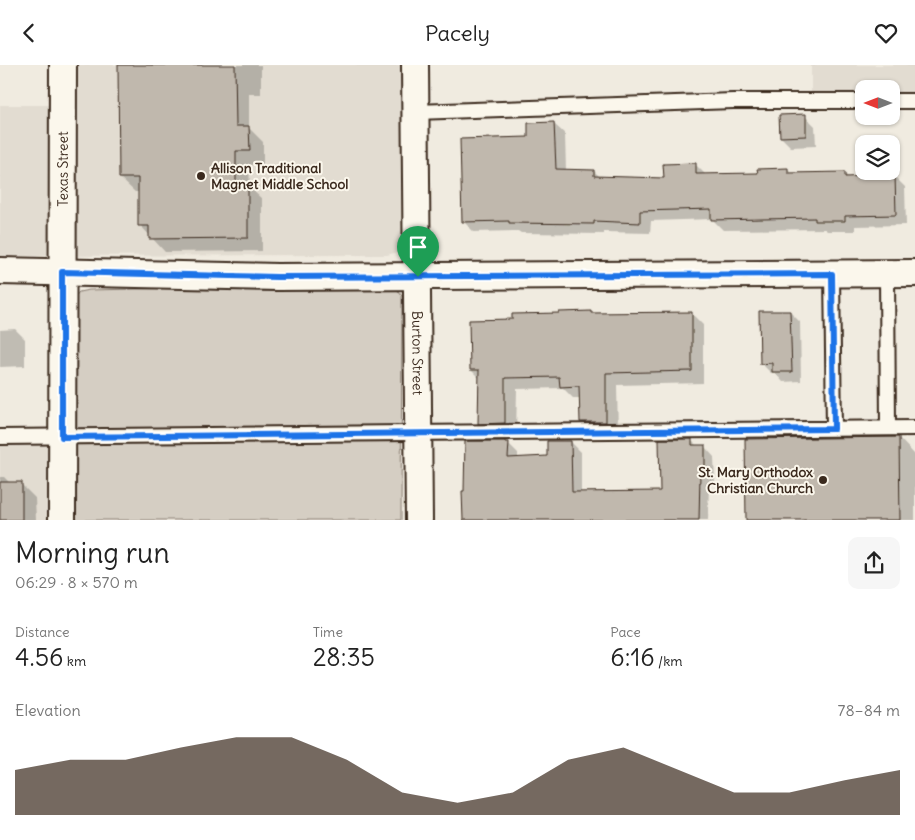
<!DOCTYPE html>
<html lang="en">
<head>
<meta charset="utf-8">
<style>
	:root { --surface:#fff; --page:#f6f6f6; --text:#222; --muted:#767676; --accent:#3b2a1e }
	body { margin:0; font-family:Delius,sans-serif; background:var(--page); color:var(--text); height:100vh; display:flex; flex-direction:column; font-size:19px; white-space:nowrap }
	* { box-sizing:border-box; margin:0 }
	p { font-size:16px; color:var(--muted) }
	.icon { flex:none; width:28px; height:28px; fill:none; stroke:currentColor; stroke-width:2; stroke-linecap:round; stroke-linejoin:round }
	.map { position:relative; height:455px; overflow:hidden }
	.drawer { display:flex; flex-direction:column; background:var(--surface); flex:1 }
	.drawer>* { flex:none }
	.needle { width:32px; rotate:270deg }
	.controls { position:absolute; left:855px; top:15px; display:grid; gap:10px }
	.controls a { display:grid; place-items:center; width:45px; height:45px; border-radius:10px; background:var(--surface); box-shadow:0 1px 4px #0004; font-size:25px }
	.pin { position:absolute; display:grid; place-items:center; width:42px; height:42px; color:#fff; margin:-51px -21px; border-radius:50% 50% 50% 0; rotate:-45deg; box-shadow:0 0 5px #0007 }
	.pin .icon { rotate:45deg }
	.round { display:grid; place-items:center; flex:none; width:52px; height:52px; border-radius:10px; background:var(--page) }
	.headline { display:flex; align-items:center; justify-content:space-between; height:85px; padding:0 15px }
	h1 { font-size:28px; font-weight:600; line-height:38px }
	.figures { display:grid; grid-template-columns:repeat(3,1fr); gap:8px; height:85px; padding:5px 15px }
	.figures div { display:grid; align-content:center }
	.figures b { font-size:25px; font-weight:600 }
	.figures small { font-size:14px; font-weight:400 }
	.figures p { font-size:14px }
	.chart { height:140px; padding:10px 15px }
	.chart p { display:flex; justify-content:space-between }
	.chart svg { width:100%; height:90px; margin-top:5px; fill:var(--accent); opacity:.7 }
	header { display:flex; justify-content:space-between; align-items:center; height:65px; padding:0 15px; background:var(--surface); font-size:22px; font-weight:600 }
	.map>svg:first-child { display:block }
	.built { fill:#e2dcd1 }
	.green { fill:#d5cec3; stroke:#887c70 }
	.shadow { fill:#0003 }
	.building { fill:#c0b8ad; stroke:#3b2a1e }
	.lines { fill:none; stroke-linecap:round; stroke-linejoin:round }
	.lane-casing { stroke:#3b2a1e; stroke-width:18 }
	.street-casing { stroke:#3b2a1e; stroke-width:30 }
	.lane { stroke:#fbf7ec; stroke-width:14 }
	.street { stroke:#fbf7ec; stroke-width:26 }
	.route-casing { stroke:#fff; stroke-width:10 }
	.route { stroke:#1a73e8; stroke-width:6 }
	.poi-dot { fill:#3b2a1e; stroke:#fbf7ec; stroke-width:2 }
	.labels { text-anchor:middle; stroke-width:4; stroke-linejoin:round; paint-order:stroke }
	.poi-label { font-size:14px; font-weight:bold; fill:#3b2a1e; stroke:#fbf7ec; text-anchor:start }
	.street-label { font-size:14px; fill:#3b2a1e; stroke:#fbf7ec }
</style>
</head>
<body>
<header><svg class="icon" aria-label="back" viewBox="0 0 24 24"><path d="M15 5l-7 7 7 7"/></svg>Pacely<svg class="icon" aria-label="heart" viewBox="0 0 24 24"><path d="M12 20l-8-8c-3-5 5-10 8-4 3-6 11-1 8 4z"/></svg></header>
<div class="map">
<svg width="915" height="455" viewBox="0 0 915 455">
	<rect width="100%" height="100%" fill="#f0ebe0"/>
	<filter id="ink" filterUnits="userSpaceOnUse"><feTurbulence type="fractalNoise" baseFrequency=".02" numOctaves="2"/><feDisplacementMap in="SourceGraphic" scale="10" xChannelSelector="R" yChannelSelector="G"/><feConvolveMatrix kernelMatrix="1 2 1 2 8 2 1 2 1" color-interpolation-filters="sRGB"/></filter>
	<g filter="url(#ink)">
		<!-- built -->
		<path class="built" d="M76 0H401L402 181 398 187 387 190 0 191V40H76Z
			M811 0H915V43H891V24H864V43H811Z
			M0 364H49L50 455H0Z"/>
		<!-- green -->
		<path class="green" d="M381 219 394 221 402 231 401 455H74L73 234 79 227 89 225Z"/>
		<!-- shadow -->
		<path class="shadow" d="M120 0H261V29H249V63L263 77V99L249 100 250 123 262 134V186L165 187 140 160 139 127H135L120 113Z
			M805 51 815 61 816 81 791 82 781 72Z
			M554 59 565 69 566 106H594L600 112 665 114 695 99 706 110 759 109 787 104 792 109 844 108 849 113 894 111 905 122 906 160 855 161V166H827L825 164 723 165 712 154 651 156 650 168 604 167V169L521 168 518 166 474 167 463 156 529 74Z
			M790 247 800 257 801 316 783 317 775 308H771L761 298Z
			M691 248 703 260V318L617 320 618 369H593L581 357V333H573L563 323 517 324 516 370H492L480 358V314L471 305 513 255 592 249Z
			M15 264 25 274V301L0 302V265Z
			M899 373 915 390V455H748Z
			M691 375 698 382H705L714 392 715 418H709L708 455H464L508 378 518 388V393L549 392 571 377 581 387V428L661 427Z
			M0 412H4L11 419H21L35 433 36 455H0Z"/>
		<!-- building -->
		<path class="building" d="M118 0H235L236 61H249L250 86H236V119H248V173L149 174V161H138V113H119Z
			M806 49V71L780 72 779 50Z
			M554 57 556 104 594 105V111L664 113 663 99 696 98V109L758 108 757 104 788 103V108L845 107V112L895 110 896 150 845 151V156H815V153L711 155V144L640 146V158L594 156V159L509 158V156L462 157 460 74 528 72V58Z
			M591 246V248L692 247V306L606 308V357H580L579 321 560 322 559 312 505 313V358L478 359 479 305H470L469 255 512 254V249L559 248V247Z
			M759 246H790L792 307H772V298L760 299Z
			M899 372 900 455H746L745 374Z
			M659 374H692V380H705V409H700L699 455H463L462 426H464L465 376H505V377H509L508 393 547 391V376H571L572 427 660 426Z
			M0 417H22V455H0Z"/>
		<g class="lines">
			<defs>
				<path id="lane" d="M891 36H915
					M416 47 733 36H864
					M887 208 888 363
					M832 209 834 364
					M0 372 915 363"/>
				<g id="street">
					<path id="s1" d="M415 0 419 455"/>
					<path d="M0 206 277 212 915 208"/>
					<path id="s2" d="M62 455 63 0"/>
				</g>
			</defs>
			<!-- lane casing -->
			<use href="#lane" class="lane-casing"/>
			<!-- street casing -->
			<use href="#street" class="street-casing"/>
			<!-- lane -->
			<use href="#lane" class="lane"/>
			<!-- street -->
			<use href="#street" class="street"/>
		</g>
	</g>
	<g class="lines" filter="url(#ink)">
		<defs>
			<path id="route" d="M62 207 277 212 832 209 834 364 62 372Z"/>
		</defs>
		<!-- route casing -->
		<use href="#route" class="route-casing"/>
		<!-- route -->
		<use href="#route" class="route"/>
	</g>
	<!-- markers -->
	<g class="poi-dot">
		<circle cx="201" cy="111" r="5"/>
		<circle cx="823" cy="415" r="5"/>
	</g>
	<g class="labels">
		<!-- poi labels -->
		<g class="poi-label">
			<text x="211" y="108">Allison Traditional<tspan x="211" dy="16">Magnet Middle School</tspan></text>
			<text x="813" y="412" text-anchor="end">St. Mary Orthodox<tspan x="813" dy="16">Christian Church</tspan></text>
		</g>
		<!-- street labels -->
		<g class="street-label">
			<text dy="5" stroke="none"><textPath href="#s2" startOffset="351">Texas Street</textPath></text>
			<text dy="5" stroke="none"><textPath href="#s1" startOffset="288">Burton Street</textPath></text>
		</g>
	</g>
</svg>
<div class="controls">
<a><svg class="needle" viewBox="-14 -14 28 28"><path d="M0-13l5 13h-10z" fill="#e53935"/><path d="M0 13l5-13h-10z" fill="#767676"/></svg></a>
<a><svg class="icon" aria-label="layers" viewBox="0 0 24 24"><path d="M12 4l9 5-9 5-9-5zM3 14l9 5 9-5"/></svg></a>
</div>
<div class="pin" style="left:418px;top:212px;background:#1e9e55"><svg class="icon" aria-label="arrive" viewBox="0 0 24 24"><path d="M6 21V4h12l-3 4 3 4H6"/></svg></div>
</div>
<section class="drawer">
<div class="headline"><div><h1>Morning run</h1><p>06:29 · 8 × 570 m</p></div><a class="round"><svg class="icon" aria-label="share" viewBox="0 0 24 24"><path d="M12 15V3M7 8l5-5 5 5M5 13v7h14v-7"/></svg></a></div>
<div class="figures">
<div><p>Distance</p><b>4.56<small> km</small></b></div>
<div><p>Time</p><b>28:35</b></div>
<div><p>Pace</p><b>6:16<small> /km</small></b></div>
</div>
<div class="chart"><p><span>Elevation</span>78–84 m</p>
<svg viewBox="0 0 160 44" preserveAspectRatio="none"><path d="M0 44V22L10 17L20 17L30 11L40 6L50 6L60 17L70 33L80 38L90 33L100 17L110 11L120 22L130 33L140 33L150 27L160 22V44z"/></svg>
</div>
</section>
</body>
</html>
